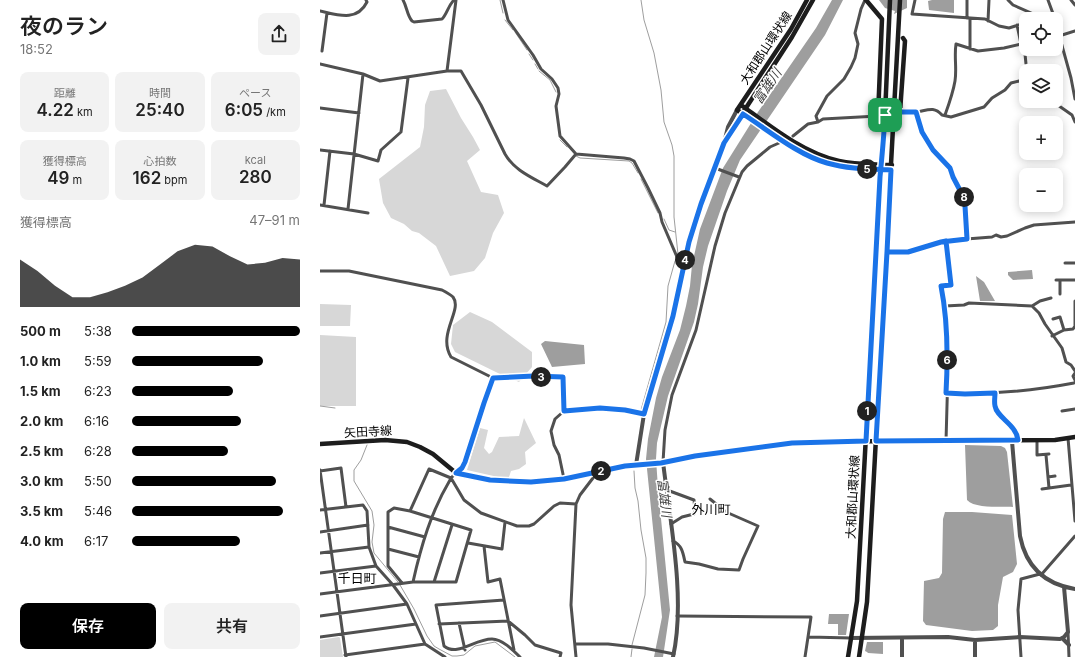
<!DOCTYPE html>
<html lang="ja">
<head>
<meta charset="utf-8">
<style>
	:root { --surface:#fff; --page:#f2f2f2; --text:#222; --muted:#767676; --accent:#000 }
	body { margin:0; font-family:Inter,"Noto Sans JP",sans-serif; background:var(--page); color:var(--text); height:100vh; display:flex; flex-direction:column; font-size:15px; white-space:nowrap }
	* { box-sizing:border-box; margin:0 }
	p { font-size:13px; color:var(--muted) }
	.icon { flex:none; width:22px; height:22px; fill:none; stroke:currentColor; stroke-width:2; stroke-linecap:round; stroke-linejoin:round }
	.map { position:relative; flex:1; overflow:hidden }
	.panel { display:flex; flex-direction:column; background:var(--surface); width:320px }
	.panel>* { flex:none }
	.controls { position:absolute; left:699px; top:12px; display:grid; gap:8px }
	.controls a { display:grid; place-items:center; width:44px; height:44px; border-radius:8px; background:var(--surface); box-shadow:0 2px 10px #0003; font-size:20px }
	.pin { position:absolute; display:grid; place-items:center; width:34px; height:34px; color:#fff; margin:-17px; border-radius:8px; box-shadow:0 2px 6px #0006 }
	.km { position:absolute; width:20px; height:20px; margin:-10px; border-radius:50%; background:#222; color:#fff; font-size:11px; line-height:20px; text-align:center }
	.round { display:grid; place-items:center; flex:none; width:42px; height:42px; border-radius:8px; background:var(--page) }
	.headline { display:flex; align-items:center; justify-content:space-between; height:68px; padding:0 20px }
	h1 { font-size:22px; font-weight:600; line-height:30px }
	.metrics { display:grid; grid-template-columns:repeat(3,1fr); gap:6px; height:68px; padding:4px 20px }
	.metrics div { display:grid; align-content:center; border-radius:8px; background:var(--page); text-align:center }
	.metrics b { font-size:17px; font-weight:600 }
	.metrics small { font-size:11px; font-weight:400 }
	.metrics p { font-size:11px }
	.chart { height:112px; padding:8px 20px }
	.chart p { display:flex; justify-content:space-between }
	.chart svg { width:100%; height:72px; margin-top:4px; fill:var(--accent); opacity:.7 }
	.cta { display:flex; gap:8px; margin-top:auto; padding:8px 20px }
	.cta a { flex:1; height:46px; border-radius:8px; background:var(--accent); color:#fff; font-size:16px; font-weight:600; line-height:46px; text-align:center }
	.cta a+a { background:var(--page); color:var(--text) }
	ul { padding:0 20px; list-style:none; font-size:13px }
	li { display:grid; grid-template-columns:64px 48px 1fr; align-items:center; height:30px }
	li i { height:10px; border-radius:5px; background:var(--accent) }
	main { display:flex; flex:1; min-height:0 }
	.map>svg:first-child { display:block }
	.green { fill:#d7d7d7 }
	.water { fill:#9e9e9e }
	.lines { fill:none; stroke-linecap:round; stroke-linejoin:round }
	.stream { stroke:#9e9e9e; stroke-width:1 }
	.minor { stroke:#505050; stroke-width:3 }
	.tertiary { stroke:#505050; stroke-width:4 }
	.secondary { stroke:#1d1d1d; stroke-width:4.5 }
	.route-casing { stroke:#fff; stroke-width:8 }
	.route { stroke:#1a73e8; stroke-width:5 }
	.labels { text-anchor:middle; stroke-width:3; stroke-linejoin:round; paint-order:stroke }
	.street-label { font-size:12px; fill:#000; stroke:#fff }
	.water-label { font-size:13px; font-style:italic; fill:#3f3f3f; stroke:#fff }
	.neighbourhood-label { font-size:13px; fill:#000; stroke:#fff }
</style>
</head>
<body>
<main>
<section class="panel">
<div class="headline"><div><h1>夜のラン</h1><p>18:52</p></div><a class="round"><svg class="icon" aria-label="share" viewBox="0 0 24 24"><path d="M12 15V3M7 8l5-5 5 5M5 13v7h14v-7"/></svg></a></div>
<div class="metrics">
<div><p>距離</p><b>4.22<small> km</small></b></div>
<div><p>時間</p><b>25:40</b></div>
<div><p>ペース</p><b>6:05<small> /km</small></b></div>
</div>
<div class="metrics">
<div><p>獲得標高</p><b>49<small> m</small></b></div>
<div><p>心拍数</p><b>162<small> bpm</small></b></div>
<div><p>kcal</p><b>280</b></div>
</div>
<div class="chart"><p><span>獲得標高</span>47–91 m</p>
<svg viewBox="0 0 160 44" preserveAspectRatio="none"><path d="M0 44V15L10 22L20 31L30 38L40 38L50 35L60 31L70 26L80 18L90 10L100 6L110 7L120 13L130 18L140 17L150 14L160 15V44z"/></svg>
</div>
<ul>
<li><b>500 m</b>5:38<i style="width:100%"></i></li>
<li><b>1.0 km</b>5:59<i style="width:78%"></i></li>
<li><b>1.5 km</b>6:23<i style="width:60%"></i></li>
<li><b>2.0 km</b>6:16<i style="width:65%"></i></li>
<li><b>2.5 km</b>6:28<i style="width:57%"></i></li>
<li><b>3.0 km</b>5:50<i style="width:86%"></i></li>
<li><b>3.5 km</b>5:46<i style="width:90%"></i></li>
<li><b>4.0 km</b>6:17<i style="width:64%"></i></li>
</ul>
<div class="cta"><a>保存</a><a>共有</a></div>
</section>
<div class="map">
<svg width="755" height="657" viewBox="0 0 755 657">
	<rect width="100%" height="100%" fill="#fff"/>
	<!-- green -->
	<path class="green" d="M126 89 141 118 153 137 160 150 147 161 161 192 178 195 184 213 173 233 165 258 154 271 130 276 116 246 99 233 92 231 84 224 71 218 63 203 59 179 100 147 104 127 105 105 110 91Z
		M0 304 31 305 30 326H0Z
		M150 312 172 322 212 352V367L199 382 184 376 135 352 131 344 133 325Z
		M0 335 36 337V406H0Z
		M204 418 216 443 205 452 206 464 199 469 191 471 189 477H178L147 470 160 428 168 430 164 448 169 454 172 452 179 437 199 436Z
		M19 637 20 638 23 657H0V640Z"/>
	<!-- water -->
	<path class="water" d="M512 0H523L505 35 420 160 407 191 388 246 383 267 378 304 374 322 348 396 337 443 336 459 338 488 350 610 343 657H334L342 617 326 459 328 439 336 398 342 377 360 330 366 306 370 286 372 265 380 229 403 168 438 112 496 28Z
		M559 0H587V8L574 14 575 11 565 8Z
		M612 0H634V13L609 10 608 1Z
		M712 270 713 279 693 280 688 275V272Z
		M656 276 664 282 675 301H660Z
		M225 341 264 345 265 364 232 367 221 344Z
		M645 445 681 446 685 448 687 452 693 507C681 506 655 509 647 500Z
		M625 512H652L692 515 697 564 693 572 683 577 678 605V626L673 630 652 631 606 625 603 621 604 581 619 578 622 573 623 519Z
		M509 614H529L526 635H518V624H508Z
		M547 642H563V654L548 653 547 652 545 651Z"/>
	<g class="lines">
		<!-- stream -->
		<path class="stream" d="M180 0 183 13
			M321 0 324 20 334 53 341 90 344 122 352 145 354 156V217L358 254
			M185 20 193 30
			M195 32 207 50
			M209 54 213 60
			M215 64 218 69
			M219 71 230 80 236 92
			M240 140 247 147
			M256 156 260 158 309 161 312 163 318 173
			M321 179 338 213
			M344 219 349 230 355 232
			M0 406 15 408
			M321 410 346 322 348 286 355 261
			M47 445 41 460 34 470V481L52 511 54 525 52 542 54 553 78 582
			M80 585 94 609 107 636 114 646 119 649 132 656H137L144 655 155 646 175 642 195 657
			M312 645 325 595 326 573V558L321 530 318 501 315 488 314 471
			M311 657 312 649"/>
		<!-- minor -->
		<path class="minor" d="M83 0C87 7 87 15 92 21L94 22 122 19C127 14 128 6 134 0
			M183 0 188 20 213 55 221 69 232 79 238 88 239 94 236 106 240 136 256 154
			M595 0 592 14 665 19 679 26 689 28 705 23 706 19
			M688 0 693 5 718 16
			M728 0 735 19
			M751 0 755 5
			M0 11C18 15 37 22 47 2L46 0
			M647 18V0
			M668 21 669 0
			M736 24 751 78 755 99
			M697 25 701 44 705 54 706 64 709 71
			M739 36 755 31
			M650 49V18
			M2 51 7 13
			M0 64 43 74 60 81 127 71H141L161 105 185 154C194 170 211 177 227 186L245 167 256 154
			M127 71 136 0
			M732 101 752 115 755 122
			M0 108 39 113
			M580 112C586 112 592 113 597 112 608 110 614 106 622 115L631 117 664 107 672 98 685 90 691 83 699 81 706 82
			M596 112 602 131 613 150 630 168 633 177 643 196 645 206 647 239
			M625 115C629 104 633 93 635 81 637 69 634 56 636 44L658 51 684 48 701 44
			M498 122 496 116 507 96 524 79 531 67 535 58 538 44 535 33 541 9 545 0
			M473 136 488 124 498 122 503 119 558 116
			M0 150 34 154 58 161 61 150 81 132 88 78
			M256 154 304 158 310 159 314 161 328 188 340 213 342 222 357 257 365 262
			M395 168 419 177
			M0 205 48 213
			M4 205 10 151
			M28 209 43 74
			M567 252H588L621 241 672 237 676 235 681 237 687 236 705 228 714 225 755 222
			M745 263H755
			M0 271H29L122 290C126 292 130 294 133 297 143 310 117 334 131 357L173 378 214 376 243 377 244 411 280 408 305 410 324 414
			M736 280H755
			M740 280V294
			M625 306 644 305 649 303 712 306 719 313 725 324 742 348 746 362 751 365 755 371
			M712 306 720 301 731 298
			M733 319 740 317 744 330
			M732 336 744 330 753 329 755 326V301
			M755 373 753 376 755 380
			M627 393C669 395 712 391 754 383L755 382
			M675 393C675 397 674 402 675 406 677 419 696 424 698 440
			M244 411 235 419 231 431 234 445 239 455 244 479
			M742 411 755 409
			M748 438 755 521
			M717 440V455L729 454
			M626 441 628 370 625 306 621 286 631 285 627 241
			M726 455 729 488
			M343 462 345 430 352 395 376 330 395 246 405 213 422 172 427 166 450 147 459 143
			M0 470 26 657
			M0 471 21 468 26 507
			M728 477 735 476
			M722 489 751 485
			M347 490 374 500 375 510 374 514 362 517 351 524
			M0 510 43 505 47 511 49 547 56 566 73 585 87 604 105 644 125 657
			M90 511 109 469 131 478 144 500 161 513 197 526H209L214 524 234 506 240 503 256 504
			M68 527 105 537
			M0 532 48 525
			M353 541C362 545 363 553 365 562L379 564 398 569 419 570 423 559 438 526 406 512 390 499
			M148 543 182 549 185 522
			M164 546 168 582 180 579 194 650
			M68 549 99 557
			M0 553 49 547
			M0 573 56 566
			M721 575 755 536
			M93 582C101 546 111 512 130 480 134 473 141 469 145 462L164 403 173 378
			M114 582 132 525
			M0 594 93 582H136L151 530 90 511 74 508 68 512V566L82 583
			M184 600 116 605 124 646C138 657 154 639 172 639 182 639 193 650 200 657
			M0 616 87 604
			M357 616 491 617 485 657
			M139 623 145 650
			M119 624 188 621 205 635 215 645 241 653 240 657
			M748 632 749 657
			M0 637 96 624
			M489 637 531 638
			M256 644H288L324 648 354 654
			M25 655 105 644
			M256 657 251 605 256 504 260 495 273 478 274 473
			M701 657 698 610 701 579 720 574"/>
		<!-- tertiary -->
		<path class="tertiary" d="M407 139 423 114
			M692 441 700 536C706 567 724 584 755 589
			M343 462C350 521 366 599 353 657
			M316 465 324 414 353 316 369 243 381 204 404 143 408 127 417 110
			M531 638 628 637 655 640 700 637 740 639 744 637 748 632 744 587
			M582 638V657
			M742 638 749 645
			M655 657V640"/>
		<!-- secondary -->
		<path class="secondary" d="M487 0 471 29 417 110C445 127 477 155 507 163 528 169 550 169 571 170
			M546 0 562 19 558 116 574 115 580 112 585 41 583 38
			M421 105C450 126 483 153 519 161 536 165 554 164 572 165
			M424 111 472 37 493 0
			M0 444 65 440 87 442 100 447 113 454 136 473 145 476 170 481 211 482 244 479 305 466 341 463 375 456 472 443 556 441 735 440 755 437
			M528 657 537 601 560 177 565 115 570 0
			M539 657 547 602 580 0"/>
	</g>
	<g class="lines">
		<defs>
			<path id="route" d="M565 115C564 136 562 156 560 177L546 441 472 443 375 456 341 463 305 466 244 479 211 482 170 480 136 473 142 468 145 462 164 403 173 378 214 376 243 377 244 411 280 408 305 410 324 414 353 316 369 242 381 204 404 143 423 114C448 130 478 155 507 163 528 169 550 169 571 170L567 252H588L621 242 626 241 631 285 621 286C628 321 628 358 626 393L645 394 675 393C675 397 674 402 675 406 677 418 696 424 698 440L556 441 567 252H588L621 242 647 239 645 206 643 196 633 177 630 168 613 150 602 132 596 112H580L574 115H565"/>
		</defs>
		<!-- route casing -->
		<use href="#route" class="route-casing"/>
		<!-- route -->
		<use href="#route" class="route"/>
	</g>
	<g class="labels">
		<!-- street labels -->
		<g class="street-label">
			<text transform="translate(446 48) rotate(-57)" y="4">大和郡山環状線</text>
			<text transform="translate(48 432) rotate(-3)" y="4">矢田寺線</text>
			<text transform="translate(533 497) rotate(-87)" y="4">大和郡山環状線</text>
		</g>
		<!-- water labels -->
		<g class="water-label">
			<text transform="translate(447 86) rotate(-56)" y="5">富雄川</text>
			<text transform="translate(345 498) rotate(83)" y="5">富雄川</text>
		</g>
		<!-- neighbourhood labels -->
		<g class="neighbourhood-label">
			<text x="391" y="514">外川町</text>
			<text x="37" y="583">千日町</text>
		</g>
	</g>
</svg>
<div class="controls">
<a><svg class="icon" aria-label="locate" viewBox="0 0 24 24"><circle cx="12" cy="12" r="6"/><path d="M12 2v4M12 18v4M2 12h4M18 12h4"/></svg></a>
<a><svg class="icon" aria-label="layers" viewBox="0 0 24 24"><path d="M12 4l9 5-9 5-9-5zM3 14l9 5 9-5"/></svg></a>
<a>+</a>
<a>−</a>
</div>
<div class="pin" style="left:565px;top:115px;background:#1e9e55"><svg class="icon" aria-label="arrive" viewBox="0 0 24 24"><path d="M6 21V4h12l-3 4 3 4H6"/></svg></div>
<b class="km" style="left:547px;top:411px">1</b>
<b class="km" style="left:281px;top:471px">2</b>
<b class="km" style="left:221px;top:377px">3</b>
<b class="km" style="left:365px;top:260px">4</b>
<b class="km" style="left:547px;top:169px">5</b>
<b class="km" style="left:627px;top:360px">6</b>
<b class="km" style="left:644px;top:197px">8</b>
</div>
</main>
</body>
</html>
